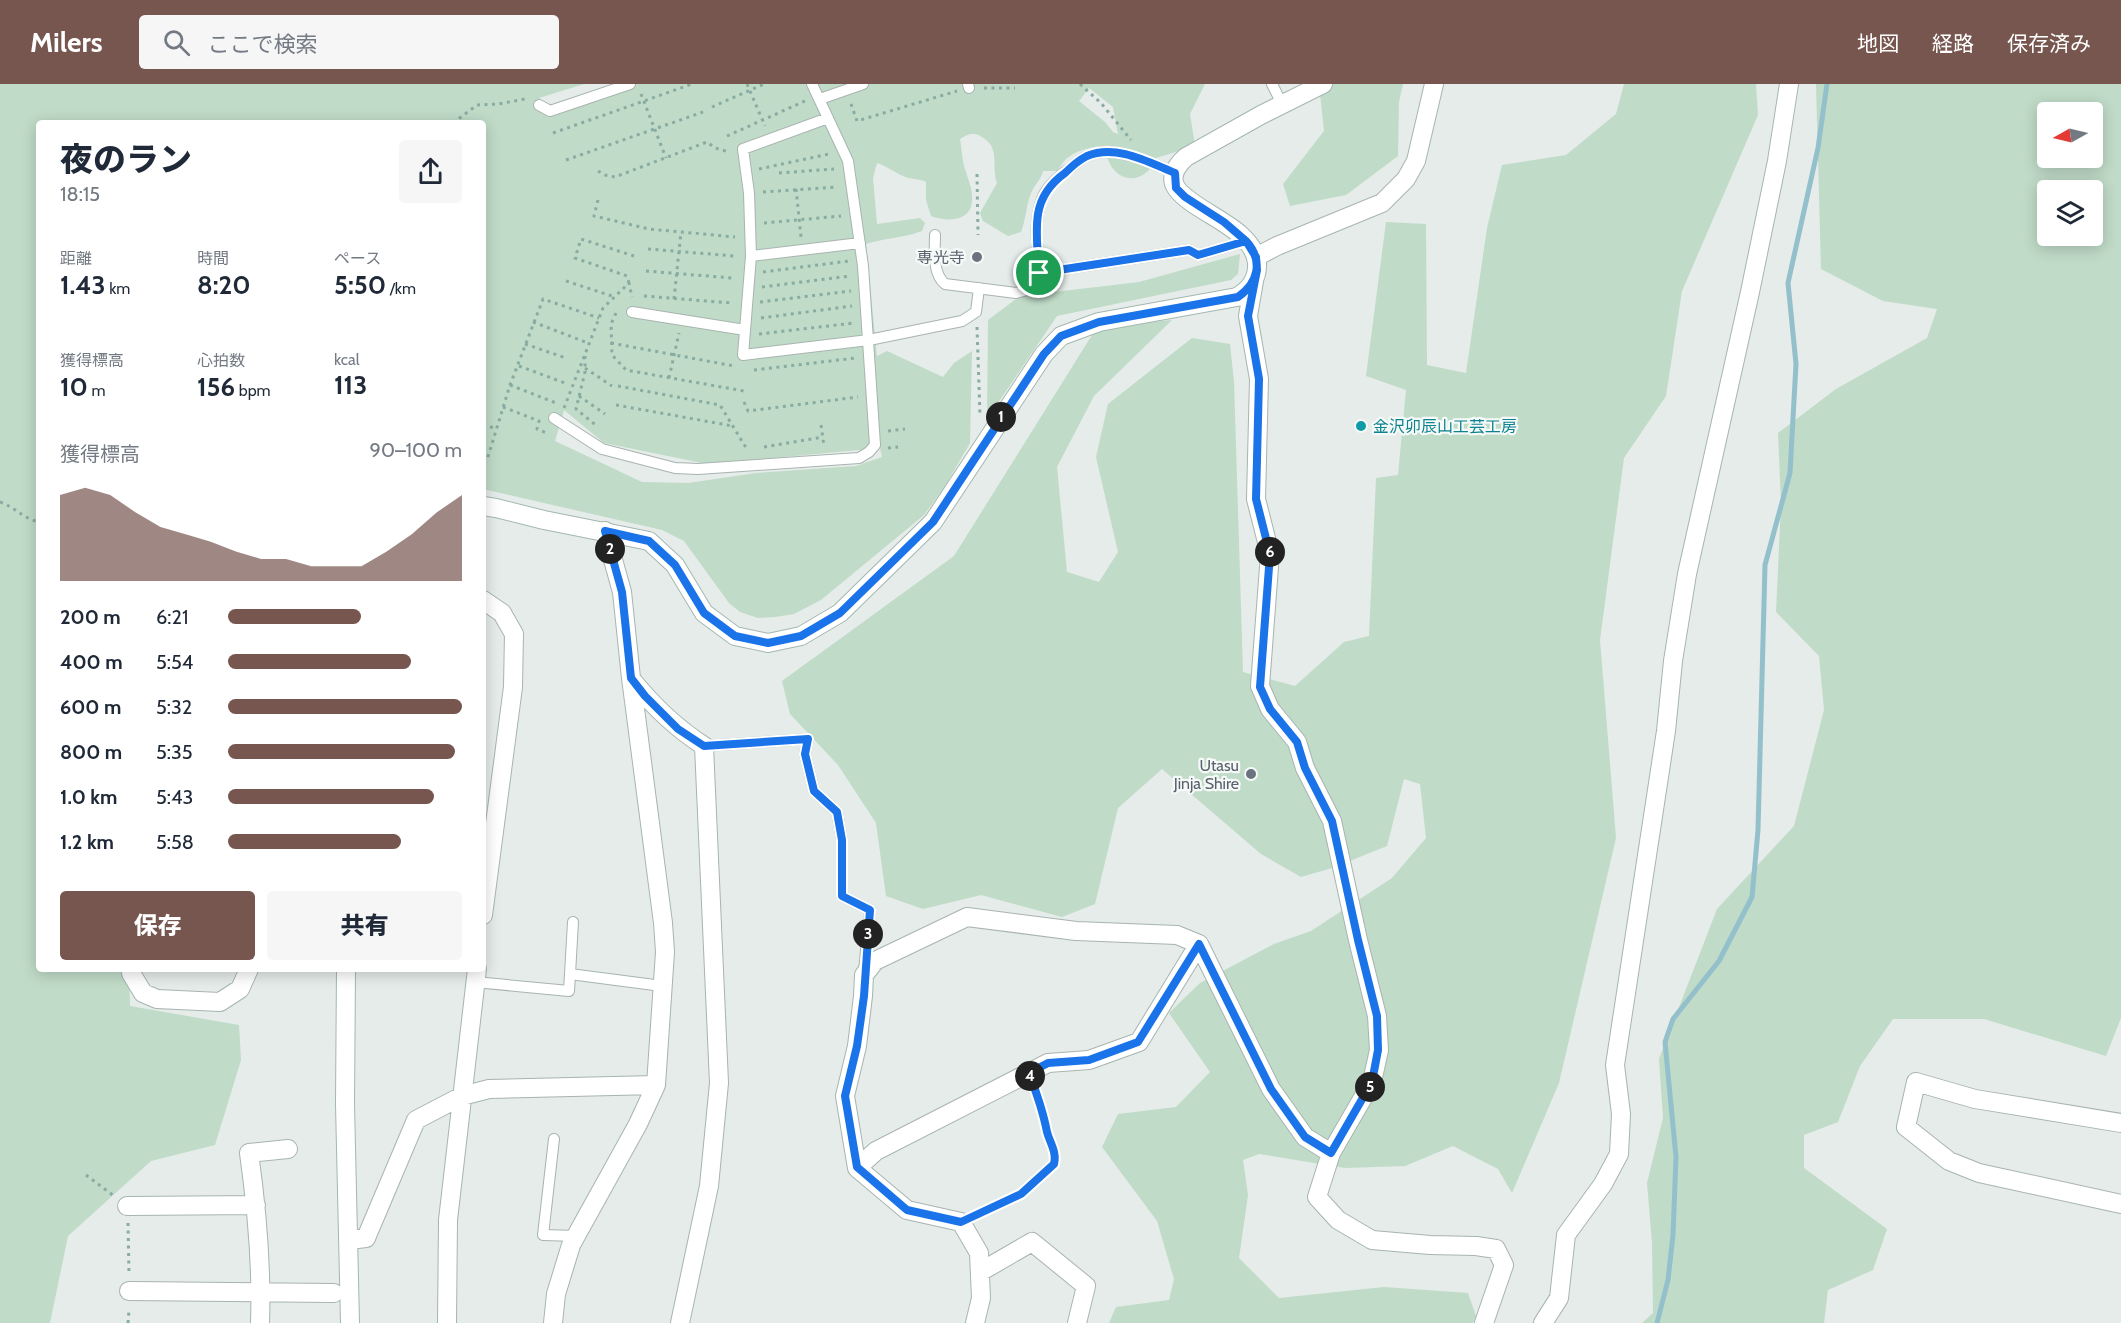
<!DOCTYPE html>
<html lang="ja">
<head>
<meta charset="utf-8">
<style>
	:root { --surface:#fff; --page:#f6f6f7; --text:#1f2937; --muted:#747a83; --accent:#77564f }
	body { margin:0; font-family:Cabin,"Noto Sans JP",sans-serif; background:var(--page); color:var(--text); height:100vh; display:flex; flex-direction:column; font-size:22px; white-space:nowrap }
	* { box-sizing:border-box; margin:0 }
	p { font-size:20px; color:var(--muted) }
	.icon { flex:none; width:33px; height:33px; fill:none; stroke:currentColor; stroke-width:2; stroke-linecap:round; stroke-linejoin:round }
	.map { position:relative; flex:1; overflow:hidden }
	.drawer { position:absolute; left:36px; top:36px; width:450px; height:852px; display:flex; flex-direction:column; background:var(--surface); border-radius:6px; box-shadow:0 3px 15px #0003 }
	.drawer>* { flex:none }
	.needle { width:39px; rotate:262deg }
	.tools { position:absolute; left:2037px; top:18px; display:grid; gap:12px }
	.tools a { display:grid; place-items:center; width:66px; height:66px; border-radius:6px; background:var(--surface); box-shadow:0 3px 15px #0003; font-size:30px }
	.pin { position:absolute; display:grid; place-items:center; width:51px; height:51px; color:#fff; margin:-26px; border:3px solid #fff; border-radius:50%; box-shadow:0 2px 6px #0007 }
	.km { position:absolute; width:30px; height:30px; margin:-15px; border-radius:50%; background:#222; color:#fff; font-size:16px; line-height:30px; text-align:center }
	.round { display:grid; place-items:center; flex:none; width:63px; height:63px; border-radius:6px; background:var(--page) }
	.summary { display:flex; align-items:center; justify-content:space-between; height:102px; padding:0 24px }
	h1 { font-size:33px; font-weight:800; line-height:45px }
	.figures { display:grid; grid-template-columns:repeat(3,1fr); gap:9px; height:102px; padding:6px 24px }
	.figures div { display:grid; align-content:center }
	.figures b { font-size:26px; font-weight:800 }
	.figures small { font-size:16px; font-weight:400 }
	.figures p { font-size:16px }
	.chart { height:168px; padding:12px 24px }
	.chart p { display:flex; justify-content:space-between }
	.chart svg { width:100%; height:108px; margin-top:6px; fill:var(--accent); opacity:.7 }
	.button { display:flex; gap:12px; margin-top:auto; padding:12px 24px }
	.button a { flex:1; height:69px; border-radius:6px; background:var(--accent); color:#fff; font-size:24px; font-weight:800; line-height:69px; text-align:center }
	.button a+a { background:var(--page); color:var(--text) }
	ul { padding:0 24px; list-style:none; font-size:20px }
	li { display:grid; grid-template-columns:96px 72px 1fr; align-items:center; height:45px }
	li i { height:15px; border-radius:8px; background:var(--accent) }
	header { display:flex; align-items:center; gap:36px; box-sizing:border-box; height:84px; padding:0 30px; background:var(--accent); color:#fff }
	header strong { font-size:28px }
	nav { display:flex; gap:33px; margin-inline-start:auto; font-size:21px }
	.search { width:420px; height:54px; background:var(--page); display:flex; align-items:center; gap:15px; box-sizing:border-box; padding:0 21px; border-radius:6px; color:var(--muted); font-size:22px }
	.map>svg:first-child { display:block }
	.green { fill:#c0dbc8; fill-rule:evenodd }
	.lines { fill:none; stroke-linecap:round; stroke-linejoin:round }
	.stream { stroke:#93c0ca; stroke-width:5 }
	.lane-casing { stroke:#a8b4b0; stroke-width:12 }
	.street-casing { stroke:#a8b4b0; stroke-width:20 }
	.secondary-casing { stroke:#a4b7b1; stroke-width:20 }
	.path { stroke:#89aca2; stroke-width:3; stroke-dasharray:3 4.5; stroke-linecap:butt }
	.lane { stroke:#fff; stroke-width:10 }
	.street { stroke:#fff; stroke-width:18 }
	.secondary { stroke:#fff; stroke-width:18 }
	.route-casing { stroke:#fff; stroke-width:12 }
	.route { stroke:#1a73e8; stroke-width:8 }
	.worship-dot { fill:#6b7280; stroke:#f5f9f7; stroke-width:2 }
	.culture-dot { fill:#0f9aa8; stroke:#f5f9f7; stroke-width:2 }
	.labels { text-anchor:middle; stroke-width:4.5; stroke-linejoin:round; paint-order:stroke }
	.worship-label { font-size:16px; fill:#5b616d; stroke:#f5f9f7; text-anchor:end }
	.culture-label { font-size:16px; fill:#0d838f; stroke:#f5f9f7; text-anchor:start }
</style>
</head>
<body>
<header>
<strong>Milers</strong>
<div class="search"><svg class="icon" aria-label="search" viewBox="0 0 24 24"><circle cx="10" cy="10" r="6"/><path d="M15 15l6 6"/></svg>ここで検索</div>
<nav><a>地図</a><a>経路</a><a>保存済み</a></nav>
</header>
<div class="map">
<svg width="2121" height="1239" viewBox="0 0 2121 1239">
	<rect width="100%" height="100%" fill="#e5ece9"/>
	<!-- green -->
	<path class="green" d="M0 0H584L539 14 549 22 616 0H1205L1190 30 1195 62 1156 74C1150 92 1130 102 1115 87 1109 81 1106 70 1103 62 1093 62 1075 67 1066 75 1063 78 1060 83 1057 87H1043C1041 96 1034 101 1031 109 1026 122 1026 135 1021 148L1008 152 983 137 980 129 997 99C991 81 1001 64 982 53 973 47 968 50 960 55 962 66 962 78 966 88 968 96 972 103 972 112 974 137 950 139 931 132L926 116V98C919 94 910 96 903 92 894 88 887 82 877 79L873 94 877 140 920 134 925 139 922 147C904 154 884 154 866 160L877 272 887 267 943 293 954 279 972 267 970 359 945 402 924 431 821 516 794 530 775 533 758 534 740 528 729 519 684 457 662 446 483 405V39H39V885H129L130 922 239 941 241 976 215 1061 151 1077 68 1152 50 1239H0ZM1089 4 1113 23 1118 50 1113 48 1105 38 1079 17ZM564 326 604 359 707 380 880 364 882 373 856 382 756 389 688 399 642 398 555 357Z
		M1319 0H1403L1399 18 1398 72 1346 111 1290 122 1283 100 1324 47Z
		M1624 0H1756L1758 31 1682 207 1666 312 1624 374 1600 556 1616 754 1559 999 1512 1109 1498 1085 1453 1062 1405 1082 1345 1084 1259 1070 1243 1076 1248 1111 1239 1174 1279 1214 1384 1203 1468 1209 1476 1232 1473 1239H1109L1116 1223 1169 1216 1174 1195 1157 1137 1102 1063 1118 1030 1176 1023 1210 988 1169 929 1200 899 1274 860 1311 847 1392 794 1426 754 1420 700 1404 695 1387 762 1332 784 1301 793 1261 770 1162 685 1118 724 1095 820 1062 833 981 811 923 825 886 812 876 739 838 681 790 630 782 597 954 472 1097 243 1172 236 1094 312 1057 383 1067 488 1099 498 1118 468 1096 373 1108 320 1192 254 1230 260 1234 298 1243 588 1295 602 1344 558 1369 552 1376 394 1398 391 1406 306 1366 292 1386 138 1426 140 1427 281 1466 289 1487 144 1502 81 1566 71 1616 30Z
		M1816 0H2121V934L2106 972 1984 935H1893L1860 982 1838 1038 1804 1051V1084L1887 1145 1873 1186 1828 1206 1824 1239H1642L1653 1229 1652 1159 1647 1099 1663 1034 1659 975 1717 825 1794 742 1824 626 1819 572 1776 528 1781 420 1778 349 1836 305 1927 254 1937 225 1883 217 1821 185ZM2048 28H2092V74H2048ZM2048 106H2092V152H2048Z
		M1240 170 1238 190 1231 196 1057 232 987 335 988 236 1020 212 1139 198Z"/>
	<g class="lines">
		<!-- stream -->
		<path class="stream" d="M1657 1239 1668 1196 1673 1151 1676 1073 1665 958 1673 935 1719 877 1752 813 1758 746 1765 481 1790 389 1796 280 1788 199 1818 64 1827 0"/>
		<defs>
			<path id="lane" d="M968 0 969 4
				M1272 0 1282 20
				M820 15 863 0
				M539 21 550 27 630 0
				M935 151C935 167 932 189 945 200L1016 209 1027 206 1039 189 1189 166 1198 171 1246 157
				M860 159 751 172 743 271 869 256 962 237 976 228 979 204
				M751 172 749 109 743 65 828 34
				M1039 189C1038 166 1033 137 1042 115 1046 104 1057 94 1066 87 1072 83 1079 76 1085 73 1113 59 1149 78 1175 89
				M632 228 745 246
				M554 334 602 365 675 384 698 385 859 374 869 368 875 361 863 182 848 77 812 0
				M704 662 808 655 805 670 814 707 837 728 842 756V812L870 826 864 887
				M570 890 662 902
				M475 898 569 907 573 838
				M554 1055 543 1151 576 1152"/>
			<path id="street" d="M1256 173 1277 162 1382 119 1406 95 1416 77 1434 0
				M1254 197 1248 232 1259 295 1256 415 1270 470 1260 602 1270 625 1297 658 1305 684 1332 737 1358 856 1377 932 1379 966 1372 998 1331 1069 1317 1113 1338 1136 1372 1156 1430 1161 1476 1162 1496 1165 1504 1181 1484 1239
				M483 516 502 529 514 550 513 603 483 831
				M632 596C653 622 676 644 704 662L719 999 709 1102 680 1239
				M131 885V889L143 909 157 915 220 918 240 905 249 885
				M2121 1039 1975 1015 1916 998 1906 1043 1949 1077 1979 1089 2121 1120
				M857 1084 845 1012 857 962 863 912 864 891 875 877 967 833 1076 847 1177 851 1199 860 1271 1005 1305 1053 1331 1069
				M857 1084 876 1067 1048 979 1089 976 1139 958 1199 860
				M857 1084 907 1126 961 1138 979 1169 981 1214 975 1239
				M127 1122 256 1121
				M349 1156 366 1154 416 1036 462 1012 489 1005 656 1001
				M980 1188 1032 1158 1086 1202 1077 1239
				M129 1207 334 1209
				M260 1239C262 1182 257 1126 249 1069L288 1065
				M447 1239 448 1136 477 885
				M553 1239 556 1210 571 1161 638 1040 656 1001 665 868 663 839 631 594 622 508 605 447
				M1543 1239 1559 1214 1566 1151 1603 1100 1619 1070 1621 1030 1615 981 1666 647 1673 577 1687 490 1750 208 1777 77 1789 0"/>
			<path id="secondary" d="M483 422 496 424 544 436 649 457 675 481 704 529 735 552 768 559 801 552 840 529 933 438 1044 270 1061 252 1099 238 1237 213C1250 205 1258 195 1257 179 1254 144 1195 129 1177 105 1168 93 1177 81 1186 73L1261 31 1323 0
				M346 885 345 1020 350 1239"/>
		</defs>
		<!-- lane casing -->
		<use href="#lane" class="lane-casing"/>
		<!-- street casing -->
		<use href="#street" class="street-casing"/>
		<!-- secondary casing -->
		<use href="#secondary" class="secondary-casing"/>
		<!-- path -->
		<path class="path" d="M747 0 765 42
			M1080 0 1101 19 1131 56
			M984 4H1015
			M641 10 666 74
			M851 20 857 37 957 7
			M712 23 764 0
			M453 39 477 21 498 20 525 15
			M553 49 692 0
			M727 52 805 17
			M566 76 703 28
			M759 85 829 70
			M598 87 605 91 615 93 707 58 715 64 729 68
			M779 89 834 85
			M977 90 978 151
			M796 105 801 153
			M763 108 837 103
			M598 116 594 132 649 145 735 153
			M764 139 841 132
			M648 165 734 172
			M646 187 732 194
			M763 188 849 177
			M566 197 615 213
			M629 199 627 192 575 174 581 155 634 172
			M762 203 850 192
			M644 212 731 219
			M674 215 681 148
			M760 218 851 207
			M616 229 611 240 612 271 626 286 744 307
			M761 234 852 222
			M533 238 588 259
			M977 243 980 332
			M759 250 854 239
			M611 259 734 282
			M525 260 566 274
			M585 272V288L576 325 598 343
			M519 282 565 299
			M585 284 612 302
			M754 286 856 274
			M669 294 679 249
			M510 301 556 319
			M618 302 720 321 748 367
			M579 312 605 330
			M744 318 748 327 858 313
			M616 321 733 342
			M503 323 539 337 537 345 549 350
			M564 324 603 224 629 199 632 213
			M483 340 496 345
			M821 341 824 362
			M888 347 905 345
			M764 363 823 353
			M888 364 898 363
			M483 374 487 376 510 301 543 215 599 234
			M0 418C15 423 22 434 39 438
			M86 1091 114 1112
			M976 1131 1021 1110 1054 1080 1056 1073 1035 1004
			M128 1139 129 1189
			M128 1239 129 1226"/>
		<!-- lane -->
		<use href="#lane" class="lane"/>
		<!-- street -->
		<use href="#street" class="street"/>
		<!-- secondary -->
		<use href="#secondary" class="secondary"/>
	</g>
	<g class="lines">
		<defs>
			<path id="route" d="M1039 189 1189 166 1198 171 1246 157C1264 177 1258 199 1238 213L1099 238 1061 252 1044 270 933 438 840 529 801 552 768 559 735 552 704 529 675 481 649 457 605 447 622 508 631 594 645 612 678 645 704 662 808 655 805 670 814 707 837 728 842 756V812L870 826 864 912 857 962 845 1012 857 1083 907 1126 961 1138 1021 1110 1054 1080C1057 1068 1050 1059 1047 1048 1043 1027 1037 1010 1029 989L1048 979 1089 976 1138 958 1199 860 1271 1005 1305 1053 1331 1069 1372 998 1378 966 1377 932 1358 856 1332 737 1305 684 1297 658 1270 625 1260 603 1270 470 1256 415 1259 295 1248 232 1257 186 1256 173 1246 157 1224 138 1185 113 1176 104 1175 89C1148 78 1116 60 1087 72 1079 76 1071 83 1065 89 1051 99 1041 112 1038 130 1035 149 1038 170 1039 189"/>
		</defs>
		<!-- route casing -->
		<use href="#route" class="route-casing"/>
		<!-- route -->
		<use href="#route" class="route"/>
	</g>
	<!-- markers -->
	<g class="worship-dot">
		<circle cx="977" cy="173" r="6"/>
		<circle cx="1251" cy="690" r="6"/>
	</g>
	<circle class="culture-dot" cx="1361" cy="342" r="6"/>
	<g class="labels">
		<!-- worship labels -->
		<g class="worship-label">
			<text x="965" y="179">専光寺</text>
			<text x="1239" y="687">Utasu<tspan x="1239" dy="18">Jinja Shire</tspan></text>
		</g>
		<!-- culture labels -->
		<g class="culture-label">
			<text x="1373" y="348">金沢卯辰山工芸工房</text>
		</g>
	</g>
</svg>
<div class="tools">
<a><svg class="needle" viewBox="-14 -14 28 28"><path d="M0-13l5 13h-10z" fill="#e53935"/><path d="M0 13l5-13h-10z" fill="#747a83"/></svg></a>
<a><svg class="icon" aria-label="layers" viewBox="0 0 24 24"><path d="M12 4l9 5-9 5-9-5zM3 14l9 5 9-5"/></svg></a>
</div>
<div class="pin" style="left:1039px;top:189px;background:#1e9e55"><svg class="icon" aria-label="arrive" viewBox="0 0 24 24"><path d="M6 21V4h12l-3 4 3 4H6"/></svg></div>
<b class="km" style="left:1001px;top:333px">1</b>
<b class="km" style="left:610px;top:465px">2</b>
<b class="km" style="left:868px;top:850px">3</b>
<b class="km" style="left:1030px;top:992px">4</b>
<b class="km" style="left:1370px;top:1003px">5</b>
<b class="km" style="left:1270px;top:468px">6</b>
<section class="drawer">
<div class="summary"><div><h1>夜のラン</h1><p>18:15</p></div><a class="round"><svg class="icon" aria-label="share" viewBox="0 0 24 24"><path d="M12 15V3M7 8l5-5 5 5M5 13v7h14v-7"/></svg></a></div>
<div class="figures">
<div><p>距離</p><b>1.43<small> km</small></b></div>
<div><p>時間</p><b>8:20</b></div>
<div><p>ペース</p><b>5:50<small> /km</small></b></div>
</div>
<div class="figures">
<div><p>獲得標高</p><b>10<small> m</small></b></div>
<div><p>心拍数</p><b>156<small> bpm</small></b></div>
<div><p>kcal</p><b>113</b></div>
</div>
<div class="chart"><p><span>獲得標高</span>90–100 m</p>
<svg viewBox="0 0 160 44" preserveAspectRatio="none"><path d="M0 44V9L10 6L20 9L30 16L40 22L50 25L60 28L70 32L80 35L90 35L100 38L110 38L120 38L130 32L140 25L150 16L160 9V44z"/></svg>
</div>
<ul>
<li><b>200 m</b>6:21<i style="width:57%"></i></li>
<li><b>400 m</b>5:54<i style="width:78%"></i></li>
<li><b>600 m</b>5:32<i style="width:100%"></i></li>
<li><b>800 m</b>5:35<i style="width:97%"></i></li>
<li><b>1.0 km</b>5:43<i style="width:88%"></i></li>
<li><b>1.2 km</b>5:58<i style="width:74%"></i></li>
</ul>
<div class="button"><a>保存</a><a>共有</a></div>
</section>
</div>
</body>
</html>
